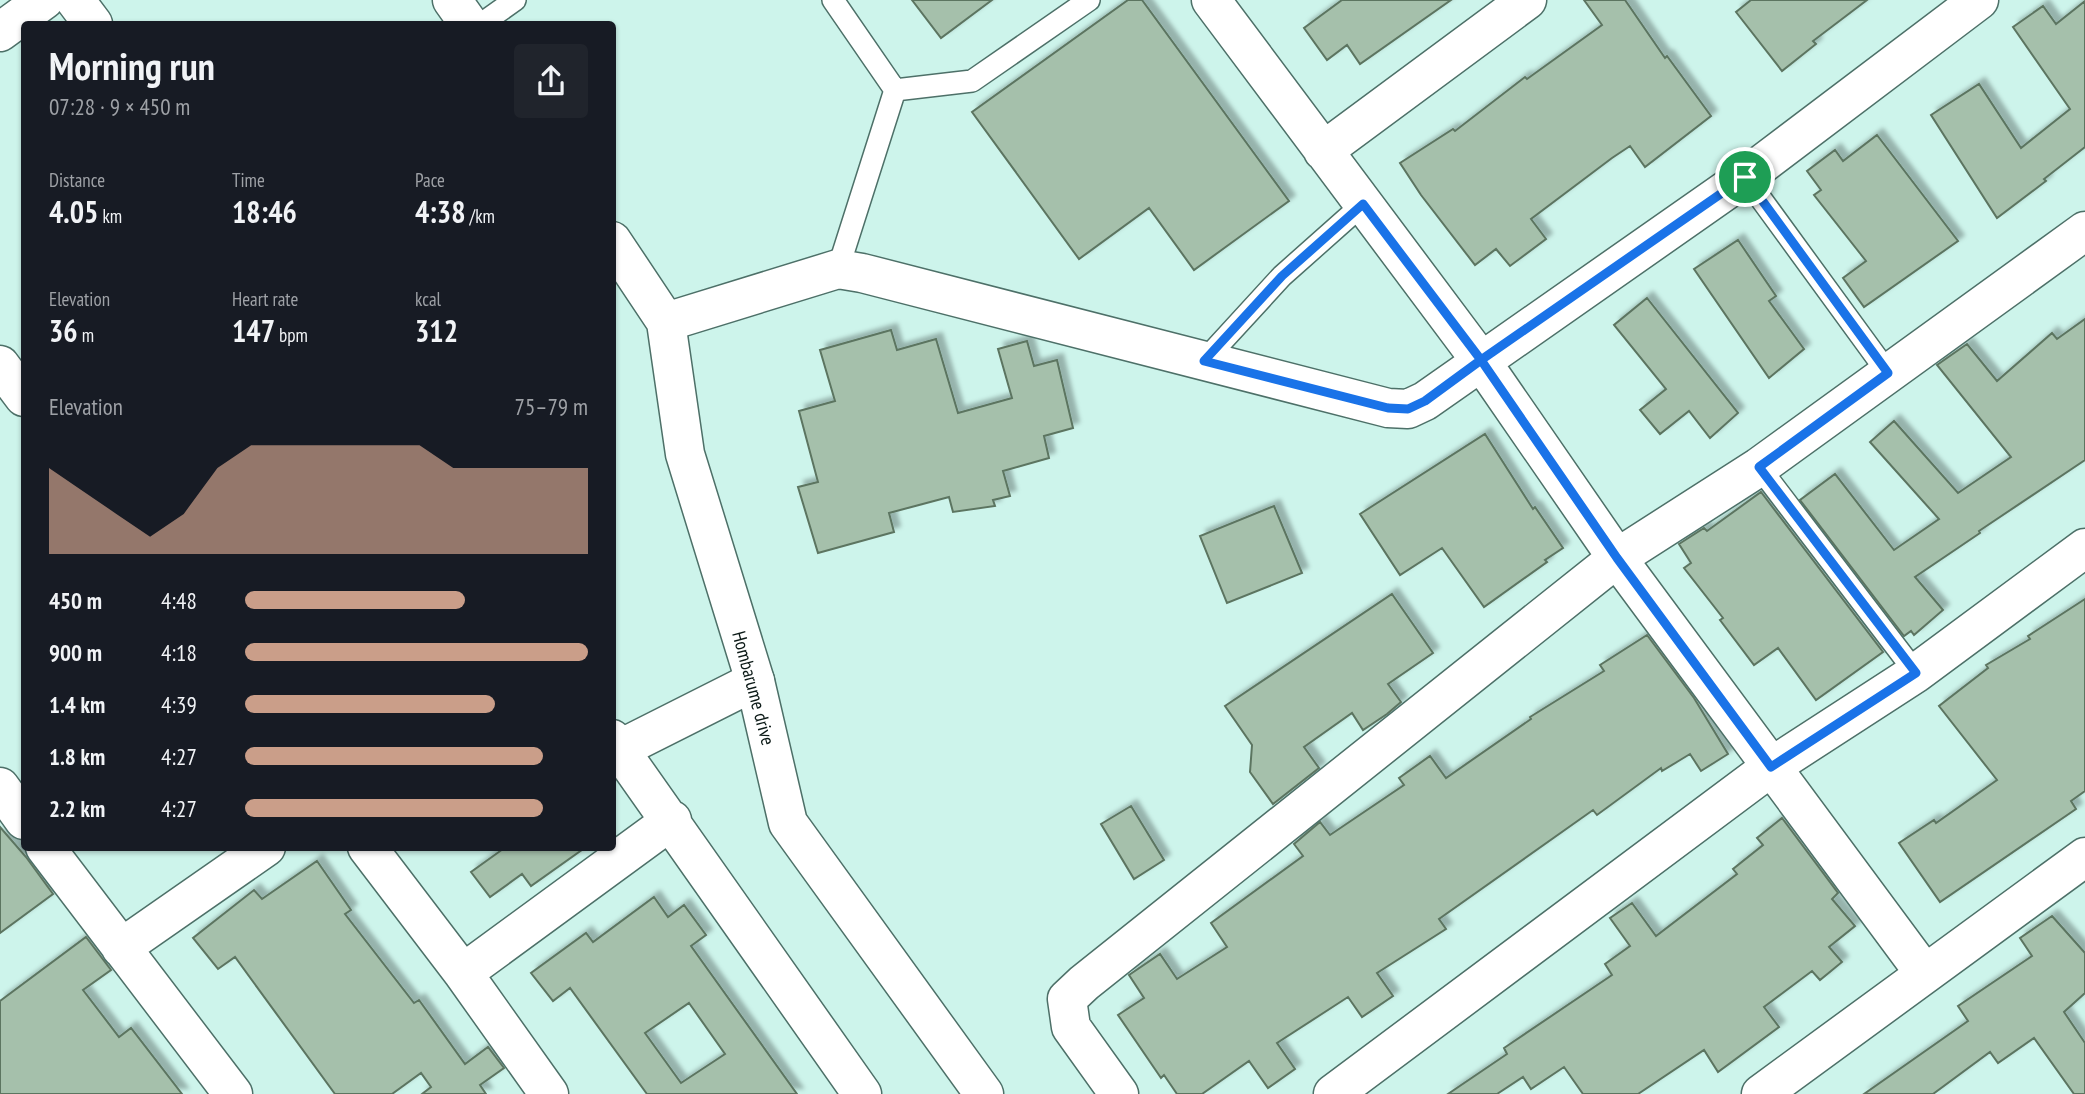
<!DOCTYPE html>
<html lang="en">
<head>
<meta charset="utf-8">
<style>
	:root { --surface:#171b24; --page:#20242c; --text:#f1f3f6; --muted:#9ea1a6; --accent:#ca9e89 }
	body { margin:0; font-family:"PT Sans Narrow",sans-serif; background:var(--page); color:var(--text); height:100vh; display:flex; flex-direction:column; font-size:26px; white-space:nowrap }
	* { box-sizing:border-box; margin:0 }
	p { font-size:23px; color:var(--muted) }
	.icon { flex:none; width:38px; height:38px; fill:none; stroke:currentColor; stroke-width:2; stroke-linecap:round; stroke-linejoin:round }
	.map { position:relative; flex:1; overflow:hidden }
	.panel { position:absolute; left:21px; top:21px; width:595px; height:830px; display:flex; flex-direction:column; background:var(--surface); border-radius:7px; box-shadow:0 2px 5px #0004 }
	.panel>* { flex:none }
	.pin { position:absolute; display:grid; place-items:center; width:60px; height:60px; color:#fff; margin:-30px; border:4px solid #fff; border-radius:50%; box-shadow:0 2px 7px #0007 }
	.round { display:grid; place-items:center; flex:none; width:74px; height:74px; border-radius:7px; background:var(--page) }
	.headline { display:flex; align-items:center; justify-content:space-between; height:119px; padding:0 28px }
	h1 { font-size:38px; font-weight:800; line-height:52px }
	.metrics { display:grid; grid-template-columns:repeat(3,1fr); gap:10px; height:119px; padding:7px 28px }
	.metrics div { display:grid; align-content:center }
	.metrics b { font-size:30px; font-weight:800 }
	.metrics small { font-size:19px; font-weight:400 }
	.metrics p { font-size:19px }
	.chart { height:196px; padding:14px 28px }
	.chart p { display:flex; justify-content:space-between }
	.chart svg { width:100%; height:126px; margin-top:7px; fill:var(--accent); opacity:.7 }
	ul { padding:0 28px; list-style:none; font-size:23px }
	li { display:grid; grid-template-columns:112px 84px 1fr; align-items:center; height:52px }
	li i { height:18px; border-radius:9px; background:var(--accent) }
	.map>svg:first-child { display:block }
	.building { fill:#a5c0ab; stroke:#5c7461; stroke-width:2; fill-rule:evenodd; filter:url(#shadow) }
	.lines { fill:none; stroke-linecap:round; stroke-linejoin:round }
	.service-casing { stroke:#4d7068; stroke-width:24 }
	.minor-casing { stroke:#4d7068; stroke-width:41 }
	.tertiary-casing { stroke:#4d7068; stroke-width:41 }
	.service { stroke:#fff; stroke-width:21 }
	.minor { stroke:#fff; stroke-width:38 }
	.tertiary { stroke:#fff; stroke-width:38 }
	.route-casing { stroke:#fff; stroke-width:14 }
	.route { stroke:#1a73e8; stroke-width:9 }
	.labels { text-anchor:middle; stroke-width:7; stroke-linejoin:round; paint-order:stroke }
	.street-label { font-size:19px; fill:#0b1916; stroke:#fff }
</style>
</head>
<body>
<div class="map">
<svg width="2085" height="1094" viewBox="0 0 2085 1094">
	<defs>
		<filter id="shadow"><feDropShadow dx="6" dy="-6" stdDeviation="2" flood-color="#0004"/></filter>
	</defs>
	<rect width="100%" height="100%" fill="#cdf4eb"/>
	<!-- building -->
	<path class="building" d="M912 0H992L941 38Z
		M1128 0H1142L1289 201 1194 270 1149 208 1079 259 972 112Z
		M1342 0H1451L1360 64 1347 45 1327 60 1304 28Z
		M1584 0H1625L1665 58 1667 56 1711 116 1645 167 1630 146 1612 158 1531 219 1546 239 1510 266 1496 249 1475 265 1421 195 1400 163 1453 129 1455 131 1525 77 1527 79 1602 25Z
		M1751 0H1867L1813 41 1816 44 1782 71 1736 12Z
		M2085 1V147L2044 179 2046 181 1997 218 1931 115 1979 84 2021 148 2070 109 2013 27 2043 6 2056 24Z
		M1877 135 1958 241 1864 307 1843 278 1866 261 1814 195 1821 190 1807 171 1835 150 1843 161Z
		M1738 240 1776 296 1769 301 1804 349 1769 378 1694 269Z
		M1647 298 1738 413 1710 438 1689 411 1660 434 1640 410 1666 389 1614 325Z
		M2085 319V460L1979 531 1980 533 1915 577 1943 610 1914 635 1911 631 1904 636 1800 500 1835 474 1894 550 1939 519 1870 442 1894 421 1958 493 2011 457 1937 365 1967 344 1997 381 2052 333 2057 339Z
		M891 330 897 350 936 339 958 413 1012 398 998 349 1027 341 1034 366 1057 360 1073 428 1044 436 1049 458 1003 471 1010 496 993 500 995 506 953 512 949 497 889 513 894 532 818 553 798 487 818 482 799 411 835 401 820 350Z
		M1485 434 1533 509 1535 507 1563 548 1545 560 1547 562 1484 607 1442 548 1400 575 1360 514Z
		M1761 492 1883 652 1816 700 1778 648 1754 665 1720 620 1723 618 1684 568 1691 563 1679 544 1704 528 1707 531Z
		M1274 506 1302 573 1227 603 1200 536Z
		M1392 594 1433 653 1388 684 1401 702 1387 714 1363 730 1352 713 1304 747 1319 768 1273 804 1250 772 1252 745 1225 706Z
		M2085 599V791L2071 801 2076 809 1940 902 1899 843 1934 820 1936 823 1997 780 1939 706 1988 668 1986 665 2030 639 2028 636Z
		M1647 635 1694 698 1728 754 1701 771 1690 754 1662 771 1661 768 1597 815 1593 810 1439 919 1446 929 1377 973 1393 996 1362 1017 1348 997 1277 1043 1295 1069 1268 1088 1249 1061 1202 1094H1177L1164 1075 1161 1078 1118 1015 1144 998 1129 975 1160 954 1177 979 1227 947 1211 923 1303 856 1294 844 1320 822 1330 835 1404 785 1399 778 1430 756 1446 778 1531 719 1530 717 1604 671 1600 665Z
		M1131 806 1164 860 1134 879 1101 824Z
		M1782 818 1838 893 1832 899 1855 926 1829 947 1842 962 1820 980 1812 971 1764 1007 1779 1027 1718 1072 1704 1050 1638 1094H1583L1564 1067 1531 1089 1523 1077 1497 1094H1448L1507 1054 1504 1048 1612 975 1605 964 1630 946 1610 918 1632 903 1656 936 1737 874 1733 869 1763 845 1757 838Z
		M0 827 26 857 53 894 0 933Z
		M502 847H586L531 886 522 874 490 897 471 872 503 849Z
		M317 861 351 910 345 914 414 1003 419 1000 465 1064 488 1047 504 1068 480 1085 486 1094H422L431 1087 421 1073 392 1094H335L235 957 218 969 193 938 254 890 262 899Z
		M654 897 668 917 684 905 706 935 691 946 797 1094H647L570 988 553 1001 531 973 586 933 593 942ZM689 1003 725 1054 681 1083 645 1033Z
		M2052 916 2085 953V993L2064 1012 2085 1043V1094H2074L2034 1038 1998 1063 1990 1052 1933 1094H1864L1968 1021 1958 1006 2032 956 2020 938Z
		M86 937 111 970 83 990 119 1037 131 1028 182 1094H0V1001Z"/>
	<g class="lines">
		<defs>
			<path id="service" d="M833 0 895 90 838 269
				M481 24 515 0
				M895 90 972 81 1089 0
				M1745 177 1888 373
				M1204 361 1282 276 1363 204
				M1759 467 1916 673"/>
			<path id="minor" d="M75 0 93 24
				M1211 0 1481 361 1617 558 1925 974
				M0 32 44 0
				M1323 151 1527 0
				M666 322 838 269 862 273 1388 408 1408 409 1425 401 1745 177 1979 0
				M0 365 24 397
				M612 739 862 1094
				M620 749 755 681
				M0 787 24 820
				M45 847 233 1094
				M367 847 463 973 549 1094
				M121 948 266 847
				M463 973 672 820
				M1119 1094 1071 1027 1067 999 1084 983 1617 558 1759 467 2085 231
				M1333 1094 1771 767 1916 673 2085 548
				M1761 1094 2085 857"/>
			<path id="tertiary" d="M452 0 469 24
				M612 241 666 322 685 454 755 681 788 823 984 1094"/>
		</defs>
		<!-- service casing -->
		<use href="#service" class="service-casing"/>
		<!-- minor casing -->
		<use href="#minor" class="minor-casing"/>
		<!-- tertiary casing -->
		<use href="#tertiary" class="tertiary-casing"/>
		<!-- service -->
		<use href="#service" class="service"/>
		<!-- minor -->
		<use href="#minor" class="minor"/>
		<!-- tertiary -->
		<use href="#tertiary" class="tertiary"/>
	</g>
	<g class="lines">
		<defs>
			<path id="route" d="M1745 177 1481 360 1363 204 1282 276 1204 361 1388 408 1408 409 1425 401 1481 360 1617 558 1771 767 1916 673 1759 467 1888 373 1745 177"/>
		</defs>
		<!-- route casing -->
		<use href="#route" class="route-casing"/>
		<!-- route -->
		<use href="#route" class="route"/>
	</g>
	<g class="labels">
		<!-- street labels -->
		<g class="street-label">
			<text transform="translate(754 688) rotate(75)" y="7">Hombarume drive</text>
		</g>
	</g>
</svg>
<div class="pin" style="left:1745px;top:177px;background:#1e9e55"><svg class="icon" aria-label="arrive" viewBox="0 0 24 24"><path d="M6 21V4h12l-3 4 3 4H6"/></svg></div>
<section class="panel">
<div class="headline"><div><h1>Morning run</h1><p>07:28 · 9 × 450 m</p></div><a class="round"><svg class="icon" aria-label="share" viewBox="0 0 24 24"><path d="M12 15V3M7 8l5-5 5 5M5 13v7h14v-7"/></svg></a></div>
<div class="metrics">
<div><p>Distance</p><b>4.05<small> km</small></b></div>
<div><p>Time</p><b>18:46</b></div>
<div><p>Pace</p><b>4:38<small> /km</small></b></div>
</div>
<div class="metrics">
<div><p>Elevation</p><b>36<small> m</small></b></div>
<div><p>Heart rate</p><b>147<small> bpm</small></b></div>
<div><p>kcal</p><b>312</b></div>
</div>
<div class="chart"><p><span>Elevation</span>75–79 m</p>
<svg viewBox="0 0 160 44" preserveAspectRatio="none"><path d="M0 44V14L10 22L20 30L30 38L40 30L50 14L60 6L70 6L80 6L90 6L100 6L110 6L120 14L130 14L140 14L150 14L160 14V44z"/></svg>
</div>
<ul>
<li><b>450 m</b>4:48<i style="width:64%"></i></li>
<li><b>900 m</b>4:18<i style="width:100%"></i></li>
<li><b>1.4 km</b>4:39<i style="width:73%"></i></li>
<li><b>1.8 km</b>4:27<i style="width:87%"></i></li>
<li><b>2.2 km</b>4:27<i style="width:87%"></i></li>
</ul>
</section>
</div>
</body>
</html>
